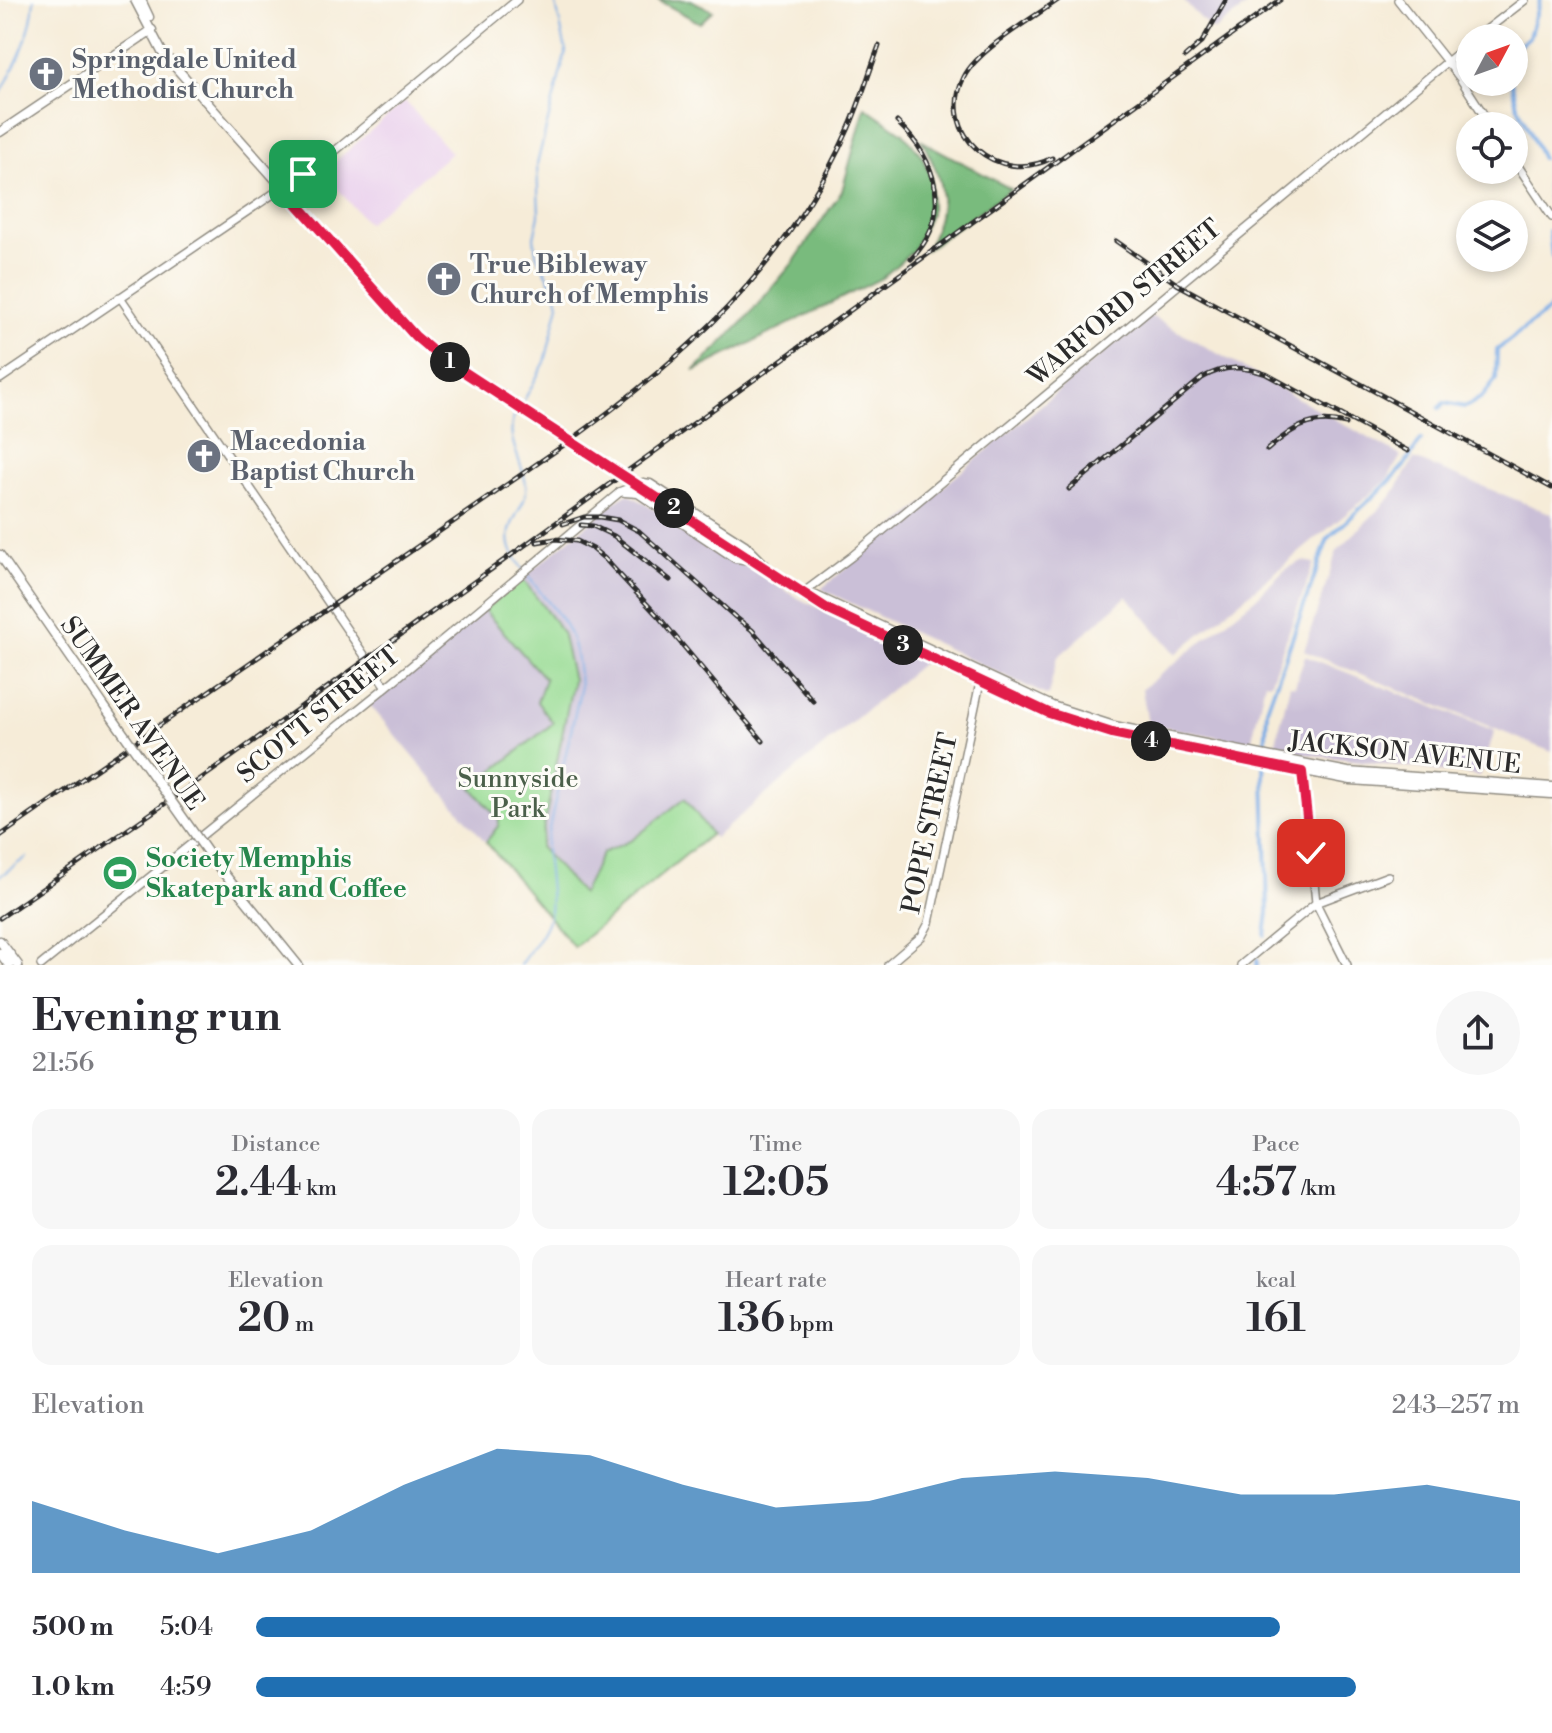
<!DOCTYPE html>
<html lang="en">
<head>
<meta charset="utf-8">
<style>
	:root { --surface:#fff; --page:#f7f7f7; --text:#2b2b33; --muted:#7c7c81; --accent:#1f6fb2 }
	body { margin:0; font-family:"Libre Bodoni",serif; background:var(--page); color:var(--text); height:100vh; display:flex; flex-direction:column; font-size:30px; white-space:nowrap }
	* { box-sizing:border-box; margin:0 }
	p { font-size:26px; color:var(--muted) }
	.icon { flex:none; width:44px; height:44px; fill:none; stroke:currentColor; stroke-width:2; stroke-linecap:round; stroke-linejoin:round }
	.map { position:relative; height:965px; overflow:hidden }
	.details { display:flex; flex-direction:column; background:var(--surface); flex:1 }
	.details>* { flex:none }
	.needle { width:52px; rotate:49deg }
	.tools { position:absolute; left:1456px; top:24px; display:grid; gap:16px }
	.tools a { display:grid; place-items:center; width:72px; height:72px; border-radius:50%; background:var(--surface); box-shadow:0 4px 12px #0003; font-size:40px }
	.pin { position:absolute; display:grid; place-items:center; width:68px; height:68px; color:#fff; margin:-34px; border-radius:16px; box-shadow:0 4px 12px #0006 }
	.km { position:absolute; width:40px; height:40px; margin:-20px; border-radius:50%; background:#222; color:#fff; font-size:22px; line-height:40px; text-align:center }
	.round { display:grid; place-items:center; flex:none; width:84px; height:84px; border-radius:42px; background:var(--page) }
	.summary { display:flex; align-items:center; justify-content:space-between; height:136px; padding:0 32px }
	h1 { font-size:44px; font-weight:600; line-height:60px }
	.metrics { display:grid; grid-template-columns:repeat(3,1fr); gap:12px; height:136px; padding:8px 32px }
	.metrics div { display:grid; align-content:center; border-radius:20px; background:var(--page); text-align:center }
	.metrics b { font-size:40px; font-weight:600 }
	.metrics small { font-size:22px; font-weight:400 }
	.metrics p { font-size:22px }
	.chart { height:224px; padding:16px 32px }
	.chart p { display:flex; justify-content:space-between }
	.chart svg { width:100%; height:144px; margin-top:8px; fill:var(--accent); opacity:.7 }
	ul { padding:0 32px; list-style:none; font-size:26px }
	li { display:grid; grid-template-columns:128px 96px 1fr; align-items:center; height:60px }
	li i { height:20px; border-radius:10px; background:var(--accent) }
	.map>svg:first-child { display:block }
	.built { fill:#ead1ed }
	.industrial { fill:#cabfd7 }
	.green { fill:#97db93; stroke:#61835f; stroke-width:2 }
	.forest { fill:#79bb7d; stroke:#527354; stroke-width:2 }
	.lines { fill:none; stroke-linecap:round; stroke-linejoin:round }
	.stream { stroke:#79abe5; stroke-width:2 }
	.canal { stroke:#79abe5; stroke-width:4 }
	.secondary-casing { stroke:#908c82; stroke-width:10 }
	.primary-casing { stroke:#908c82; stroke-width:11 }
	.secondary { stroke:#fff; stroke-width:7 }
	.primary { stroke:#fff; stroke-width:8 }
	.rail-casing { stroke:#2b2b2b; stroke-width:5 }
	.rail { stroke:#fdfcf7; stroke-width:2; stroke-dasharray:6; stroke-linecap:butt }
	.primary-bridge-casing { stroke:#908c82; stroke-width:11; stroke-linecap:butt }
	.primary-bridge { stroke:#fff; stroke-width:8 }
	.route-casing { stroke:#fff; stroke-width:16 }
	.route { stroke:#e11d48; stroke-width:10 }
	.labels { text-anchor:middle; stroke-width:6; stroke-linejoin:round; paint-order:stroke }
	.worship-label { font-size:26px; font-weight:bold; fill:#5b616d; stroke:#fdfcf7; text-anchor:start }
	.street-label { font-size:26px; fill:#2b2b2b; stroke:#fdfcf7 }
	.park-label { font-size:26px; fill:#4b604a; stroke:#fdfcf7 }
	.leisure-label { font-size:26px; font-weight:bold; fill:#27864d; stroke:#fdfcf7; text-anchor:start }
</style>
</head>
<body>
<div class="map">
<svg width="1552" height="965" viewBox="0 0 1552 965">
	<rect width="100%" height="100%" fill="#fdfcf7"/>
	<filter id="ink" filterUnits="userSpaceOnUse"><feTurbulence type="fractalNoise" baseFrequency=".0125" numOctaves="2"/><feDisplacementMap in="SourceGraphic" scale="16" xChannelSelector="R" yChannelSelector="G"/><feConvolveMatrix kernelMatrix="1 2 1 2 8 2 1 2 1" color-interpolation-filters="sRGB"/></filter>
	<filter id="wash" filterUnits="userSpaceOnUse"><feTurbulence type="fractalNoise" baseFrequency=".006" numOctaves="4" result="noise"/><feDisplacementMap in="SourceGraphic" scale="32" xChannelSelector="R" yChannelSelector="G"/><feGaussianBlur stdDeviation="1.8" result="paint"/><feColorMatrix in="noise" values="0 0 0 0 0 0 0 0 0 0 0 0 0 0 0 0 0 1.4 0 .05"/><feComposite in="paint" operator="in"/></filter>
	<g filter="url(#wash)">
		<rect width="100%" height="100%" fill="#f6ecd8"/>
		<!-- built -->
		<path class="built" d="M405 101 451 153 367 223 323 172Z"/>
		<!-- industrial -->
		<path class="industrial" d="M1183 0H1255L1213 31Z
			M1149 315 1401 456 1386 481 1176 654 1127 596 1057 658 1048 696 821 589Z
			M1414 459 1552 514V752L1304 651 1337 551 1392 496Z
			M629 494 798 598 926 660 714 838 710 834 574 947 369 704 621 497Z
			M1302 561 1314 563 1270 683 1265 682 1251 743 1148 724 1142 689 1255 599 1286 569Z
			M1305 656 1495 731 1479 776 1274 750 1290 685 1295 686Z"/>
		<!-- green -->
		<path class="green" d="M522 578 562 632 573 680 540 847 582 894 602 853 632 840 685 798 711 834 574 947 486 842 498 826 499 819 472 788 553 723 537 702 545 679 484 610Z
			M122 859 134 876 118 887 106 870Z"/>
		<!-- forest -->
		<path class="forest" d="M658 0H691L713 11 700 23Z
			M865 107 903 133 922 156 931 178V213L913 251 882 278 694 371 743 322 793 263 842 191Z
			M922 141 1011 189 927 249C948 201 946 186 922 141Z"/>
		<g class="lines">
			<!-- stream -->
			<path class="stream" d="M0 95C16 64 32 35 34 0
				M522 404 545 362 559 304 556 291 536 254 534 237 539 215 537 164 566 51 555 0
				M518 409C501 435 522 457 526 485 529 508 502 521 511 549 516 562 526 574 535 585 545 599 560 614 568 630 576 647 580 672 580 691L546 842C545 865 555 902 548 920 543 936 529 951 520 965
				M0 876 27 857"/>
			<!-- canal -->
			<path class="canal" d="M1514 50 1529 37 1540 0
				M1511 82 1517 105 1542 158
				M1547 164 1548 197
				M1549 231 1552 256
				M1439 408 1444 403 1465 407 1482 397 1496 379 1497 350 1552 307
				M1265 935 1268 912 1264 775 1267 709 1328 538 1386 485 1404 466 1421 440
				M1257 965V959"/>
		</g>
	</g>
	<g filter="url(#ink)">
		<g class="lines">
			<defs>
				<path id="secondary" d="M1398 0 1460 78 1491 126
					M1476 38 1525 0
					M1514 160 1552 217
					M120 297 386 687
					M0 379 329 156 517 0
					M804 592 851 557 1470 43
					M1303 767 1316 903 1347 965
					M41 965 386 687 620 492
					M888 965 922 936 929 923 981 678
					M1241 965 1316 903 1388 876"/>
				<path id="primary" d="M135 0 162 52 415 336 435 353 503 396
					M141 0 149 17
					M0 132 152 30
					M620 492 643 483 650 484 745 545 765 565
					M625 492 638 493 735 558 753 560
					M673 508 829 610 1049 713 1112 733 1351 780 1552 794
					M0 555 104 706
					M816 596 1052 706 1114 726 1348 772 1552 787
					M213 860 298 965
					M0 941 18 965
					M0 953 9 965"/>
			</defs>
			<!-- secondary casing -->
			<use href="#secondary" class="secondary-casing"/>
			<!-- primary casing -->
			<use href="#primary" class="primary-casing"/>
			<!-- secondary -->
			<use href="#secondary" class="secondary"/>
			<!-- primary -->
			<use href="#primary" class="primary"/>
			<defs>
				<path id="rail" d="M1185 57 1202 42 1226 0
					M897 122C937 159 954 216 911 259
					M1052 158C998 186 936 134 964 77 977 50 1033 18 1058 0
					M1116 241 1177 284 1552 488
					M1267 450C1292 428 1312 415 1346 424
					M1069 489 1202 378C1225 365 1242 366 1266 374L1408 451
					M563 524 584 517H600L618 520 639 531 734 616 752 630 813 701
					M581 525 593 526 614 536 670 580
					M537 542 555 539 577 541 593 549 605 559 658 616 763 741
					M0 836 564 445C685 358 784 270 847 132 860 104 868 75 879 46
					M0 918 212 771 1280 0"/>
			</defs>
			<!-- rail casing -->
			<use href="#rail" class="rail-casing"/>
			<!-- rail -->
			<use href="#rail" class="rail"/>
			<defs>
				<path id="primary-bridge" d="M503 396 673 508
					M104 706 213 860"/>
			</defs>
			<!-- primary-bridge casing -->
			<use href="#primary-bridge" class="primary-bridge-casing"/>
			<!-- primary-bridge -->
			<use href="#primary-bridge" class="primary-bridge"/>
		</g>
	</g>
	<g class="lines" filter="url(#ink)">
		<defs>
			<path id="route" d="M303 174 282 187 415 336 435 353 829 610 1049 713 1112 733 1302 772 1311 853"/>
		</defs>
		<!-- route casing -->
		<use href="#route" class="route-casing"/>
		<!-- route -->
		<use href="#route" class="route"/>
	</g>
	<!-- icons -->
	<defs>
		<symbol id="church-disc" viewBox="-11 -11 22 22"><circle r="9.5" fill="#6b7280" stroke="#fdfcf7"/><path d="M-1.2-6h2.4v3.5h3.3v2.4h-3.3V6h-2.4V-.1h-3.3v-2.4h3.3Z" fill="#fff"/></symbol>
		<symbol id="stadium-disc" viewBox="-11 -11 22 22"><circle r="9.5" fill="#2e9e5b" stroke="#fdfcf7"/><path d="M0-5a6.5 5 0 1 0 0 10a6.5 5 0 1 0 0-10ZM-3.5-1.8h7v3.6h-7Z" fill="#fff"/></symbol>
	</defs>
	<g fill-rule="evenodd">
		<use href="#church-disc" x="26" y="54" width="40" height="40"/>
		<use href="#church-disc" x="424" y="259" width="40" height="40"/>
		<use href="#church-disc" x="184" y="436" width="40" height="40"/>
		<use href="#stadium-disc" x="100" y="853" width="40" height="40"/>
	</g>
	<g class="labels">
		<!-- worship labels -->
		<g class="worship-label">
			<text x="72" y="68">Springdale United<tspan x="72" dy="30">Methodist Church</tspan></text>
			<text x="470" y="273">True Bibleway<tspan x="470" dy="30">Church of Memphis</tspan></text>
			<text x="230" y="450">Macedonia<tspan x="230" dy="30">Baptist Church</tspan></text>
		</g>
		<!-- street labels -->
		<g class="street-label">
			<text transform="translate(1124 302) rotate(-40)" y="9">WARFORD STREET</text>
			<text transform="translate(133 713) rotate(55)" y="9">SUMMER AVENUE</text>
			<text transform="translate(318 714) rotate(-39)" y="9">SCOTT STREET</text>
			<text transform="translate(1405 752) rotate(6)" y="9">JACKSON AVENUE</text>
			<text transform="translate(929 823) rotate(-78)" y="9">POPE STREET</text>
		</g>
		<!-- park labels -->
		<g class="park-label">
			<text x="518" y="787">Sunnyside<tspan x="518" dy="30">Park</tspan></text>
		</g>
		<!-- leisure labels -->
		<g class="leisure-label">
			<text x="146" y="867">Society Memphis<tspan x="146" dy="30">Skatepark and Coffee</tspan></text>
		</g>
	</g>
</svg>
<div class="tools">
<a><svg class="needle" viewBox="-14 -14 28 28"><path d="M0-13l5 13h-10z" fill="#e53935"/><path d="M0 13l5-13h-10z" fill="#7c7c81"/></svg></a>
<a><svg class="icon" aria-label="locate" viewBox="0 0 24 24"><circle cx="12" cy="12" r="6"/><path d="M12 2v4M12 18v4M2 12h4M18 12h4"/></svg></a>
<a><svg class="icon" aria-label="layers" viewBox="0 0 24 24"><path d="M12 4l9 5-9 5-9-5zM3 14l9 5 9-5"/></svg></a>
</div>
<div class="pin" style="left:303px;top:174px;background:#1e9e55"><svg class="icon" aria-label="arrive" viewBox="0 0 24 24"><path d="M6 21V4h12l-3 4 3 4H6"/></svg></div>
<div class="pin" style="left:1311px;top:853px;background:#d93025"><svg class="icon" aria-label="check" viewBox="0 0 24 24"><path d="M5 12l5 5 9-10"/></svg></div>
<b class="km" style="left:450px;top:362px">1</b>
<b class="km" style="left:674px;top:508px">2</b>
<b class="km" style="left:903px;top:645px">3</b>
<b class="km" style="left:1151px;top:741px">4</b>
</div>
<section class="details">
<div class="summary"><div><h1>Evening run</h1><p>21:56</p></div><a class="round"><svg class="icon" aria-label="share" viewBox="0 0 24 24"><path d="M12 15V3M7 8l5-5 5 5M5 13v7h14v-7"/></svg></a></div>
<div class="metrics">
<div><p>Distance</p><b>2.44<small> km</small></b></div>
<div><p>Time</p><b>12:05</b></div>
<div><p>Pace</p><b>4:57<small> /km</small></b></div>
</div>
<div class="metrics">
<div><p>Elevation</p><b>20<small> m</small></b></div>
<div><p>Heart rate</p><b>136<small> bpm</small></b></div>
<div><p>kcal</p><b>161</b></div>
</div>
<div class="chart"><p><span>Elevation</span>243–257 m</p>
<svg viewBox="0 0 160 44" preserveAspectRatio="none"><path d="M0 44V22L10 31L20 38L30 31L40 17L50 6L60 8L70 17L80 24L90 22L100 15L110 13L120 15L130 20L140 20L150 17L160 22V44z"/></svg>
</div>
<ul>
<li><b>500 m</b>5:04<i style="width:81%"></i></li>
<li><b>1.0 km</b>4:59<i style="width:87%"></i></li>
</ul>
</section>
</body>
</html>
